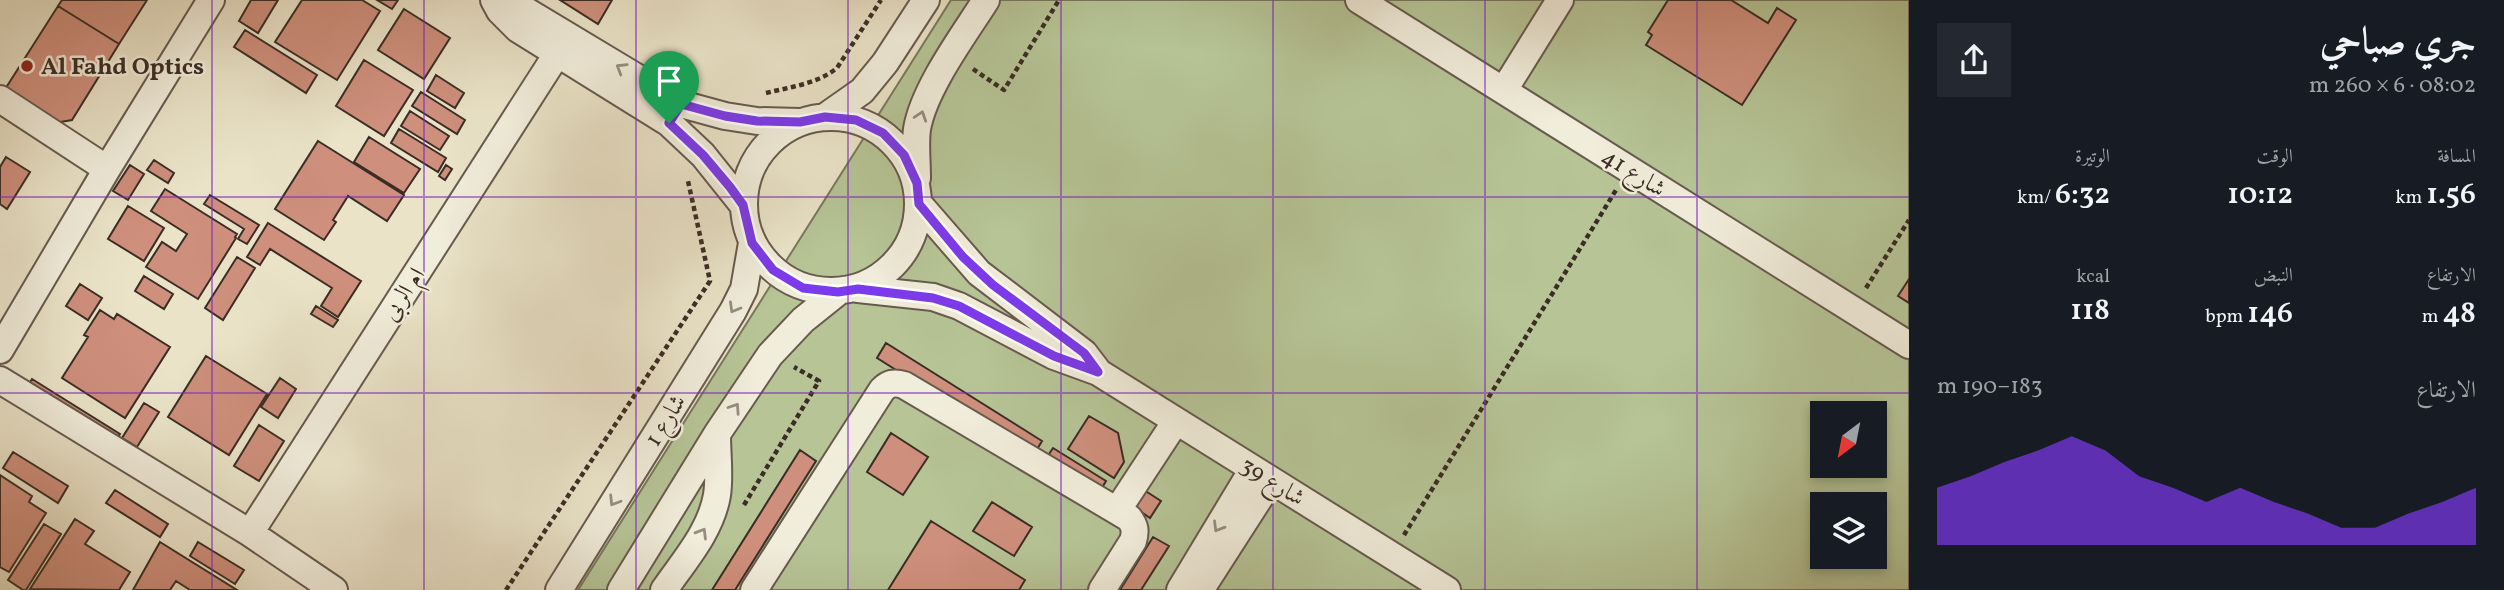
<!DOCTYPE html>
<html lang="ar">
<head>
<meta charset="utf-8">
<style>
	:root { --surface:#171b24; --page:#242831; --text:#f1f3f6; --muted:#9ea1a6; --accent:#7c3aed }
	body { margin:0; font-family:Vollkorn,Amiri,serif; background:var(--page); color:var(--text); direction:rtl; height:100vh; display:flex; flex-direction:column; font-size:26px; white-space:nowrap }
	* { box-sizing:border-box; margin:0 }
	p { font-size:23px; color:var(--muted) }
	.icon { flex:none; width:38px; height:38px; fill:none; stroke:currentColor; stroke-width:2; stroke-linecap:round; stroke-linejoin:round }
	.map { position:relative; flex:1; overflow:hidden; direction:ltr }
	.sheet { display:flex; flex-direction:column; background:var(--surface); width:595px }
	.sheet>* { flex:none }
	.needle { width:46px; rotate:212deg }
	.tools { position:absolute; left:1810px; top:401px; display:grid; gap:14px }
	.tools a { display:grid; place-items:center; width:77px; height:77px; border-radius:0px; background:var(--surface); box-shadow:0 4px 10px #0003; font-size:35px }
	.pin { position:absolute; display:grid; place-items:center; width:60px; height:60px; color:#fff; margin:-72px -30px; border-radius:50% 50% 50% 0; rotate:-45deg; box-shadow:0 0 7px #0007 }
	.pin .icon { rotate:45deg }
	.round { display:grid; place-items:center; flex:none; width:74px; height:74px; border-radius:0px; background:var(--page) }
	.overview { display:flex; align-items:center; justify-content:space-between; height:119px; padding:0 28px }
	h1 { font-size:38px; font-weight:600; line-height:52px }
	.figures { display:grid; grid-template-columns:repeat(3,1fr); gap:10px; height:119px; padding:7px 28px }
	.figures div { display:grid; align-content:center }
	.figures b { font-size:30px; font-weight:600 }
	.figures small { font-size:19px; font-weight:400 }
	.figures p { font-size:19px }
	.chart { height:196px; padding:14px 28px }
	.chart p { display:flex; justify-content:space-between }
	.chart svg { width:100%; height:126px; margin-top:7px; fill:var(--accent); opacity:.7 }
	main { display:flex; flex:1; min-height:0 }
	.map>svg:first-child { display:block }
	.green { fill:#b6c496; stroke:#78785e; stroke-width:2; fill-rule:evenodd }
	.building { fill:#ce8f7c; stroke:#3b2d25; stroke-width:2 }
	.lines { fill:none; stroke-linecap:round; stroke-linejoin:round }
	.minor-casing { stroke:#675a4e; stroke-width:30 }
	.path { stroke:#3b2d25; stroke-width:4.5; stroke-dasharray:5 3.5; stroke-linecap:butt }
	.minor { stroke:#f1eddb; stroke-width:26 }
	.oneway { stroke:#968d80 }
	.route-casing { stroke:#fff; stroke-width:14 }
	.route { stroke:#7c3aed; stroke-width:9 }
	.grid { fill:none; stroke:#7b2cbf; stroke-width:2; stroke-opacity:0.55 }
	.poi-dot { fill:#8f2418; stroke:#f1eddb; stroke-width:2.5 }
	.labels { text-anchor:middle; stroke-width:5; stroke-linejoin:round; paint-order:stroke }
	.poi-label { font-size:24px; font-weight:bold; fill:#3b2d25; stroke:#f1eddb; text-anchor:start }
	.street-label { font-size:24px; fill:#3b2d25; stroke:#f1eddb }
</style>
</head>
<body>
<main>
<section class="sheet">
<div class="overview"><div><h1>جري صباحي</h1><p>08:02 · 6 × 260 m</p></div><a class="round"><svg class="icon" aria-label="share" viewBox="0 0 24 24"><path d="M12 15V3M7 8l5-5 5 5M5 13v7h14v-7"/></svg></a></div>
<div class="figures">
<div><p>المسافة</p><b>1.56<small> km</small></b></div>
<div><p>الوقت</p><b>10:12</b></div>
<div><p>الوتيرة</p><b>6:32<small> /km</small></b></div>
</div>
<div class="figures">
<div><p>الارتفاع</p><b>48<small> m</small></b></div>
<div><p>النبض</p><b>146<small> bpm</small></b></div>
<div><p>kcal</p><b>118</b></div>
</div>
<div class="chart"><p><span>الارتفاع</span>183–190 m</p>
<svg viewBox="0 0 160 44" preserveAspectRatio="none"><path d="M0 44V24L10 20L20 15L30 11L40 6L50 11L60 20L70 24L80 29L90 24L100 29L110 33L120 38L130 38L140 33L150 29L160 24V44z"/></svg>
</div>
</section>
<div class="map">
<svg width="1909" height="590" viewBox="0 0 1909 590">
	<rect width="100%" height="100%" fill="#eae3c8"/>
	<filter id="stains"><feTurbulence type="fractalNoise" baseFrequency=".00286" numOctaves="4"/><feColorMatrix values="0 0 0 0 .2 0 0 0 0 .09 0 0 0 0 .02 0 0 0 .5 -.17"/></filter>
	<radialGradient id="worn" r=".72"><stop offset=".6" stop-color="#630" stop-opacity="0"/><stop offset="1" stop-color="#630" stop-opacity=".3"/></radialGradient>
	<!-- green -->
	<path class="green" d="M951 0H1909V590H578ZM1822 413H1874V466H1822ZM1822 504H1874V556H1822Z"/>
	<!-- building -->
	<path class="building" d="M62 0H147L119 44 58 6Z
		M251 0H278L258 33 239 21Z
		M302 0H362L380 11 337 80 275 42Z
		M377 0H398L392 9Z
		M560 0H612L598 24Z
		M1668 0H1731L1768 23 1777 8 1796 20 1742 105 1646 45 1652 35 1648 32Z
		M58 6 119 44 72 120 49 124 2 94Z
		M404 9 450 38 424 79 378 50Z
		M245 30 317 75 306 93 234 47Z
		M364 60 413 90 384 136 336 106Z
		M436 75 464 93 455 108 427 91Z
		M421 92 465 120 457 134 412 106Z
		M410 111 449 136 440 150 401 126Z
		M399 129 446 158 438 172 391 143Z
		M369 137 420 169 404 193 354 162Z
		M318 141 404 195 387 221 348 196 333 220 336 222 324 240 275 209Z
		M6 157 30 172 7 209 0 204V167Z
		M154 160 174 173 168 183 147 170Z
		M130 165 144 174 128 200 113 191Z
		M446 165 452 169 445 180 439 176Z
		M165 189 237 234 235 237 236 238 198 299 146 267 162 242 176 251 187 234 151 211Z
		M210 195 259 225 247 244 238 239 244 229 204 204Z
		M128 206 164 228 144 261 108 239Z
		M268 223 361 281 338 317 321 306 332 288 270 249 260 265 247 257Z
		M237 257 255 268 223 320 205 308Z
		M144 276 173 294 164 309 135 291Z
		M1909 279V303L1898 296Z
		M80 284 102 298 88 320 66 306Z
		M316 306 338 320 333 327 311 314Z
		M100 310 114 319 117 314 170 347 125 418 62 378 88 337 84 335Z
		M886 343 1042 441 1033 456 877 358Z
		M206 356 267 394 229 455 168 417Z
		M280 378 296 389 278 418 261 407Z
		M32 379 120 434 112 446 24 391Z
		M144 403 159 412 137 447 122 438Z
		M1089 416 1118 433 1124 462 1114 478 1068 449Z
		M259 425 284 441 259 481 234 466Z
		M891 433 928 457 903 495 867 472Z
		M1053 448 1106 481 1097 496 1043 463Z
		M800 450 816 461 735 590H712Z
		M13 452 68 486 58 503 3 468Z
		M0 475 32 496 29 502 46 513 9 572 0 567Z
		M115 490 168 524 160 537 106 503Z
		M1144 490 1161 501 1150 518 1134 507Z
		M992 502 1032 527 1014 556 973 531Z
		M75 519 94 531 85 544 130 572 119 590 30 589Z
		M931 521 1025 580 1019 590H888Z
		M44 524 61 534 26 590H23L8 580Z
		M1153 537 1169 546 1141 590H1120Z
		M160 542 237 590H190L176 581 170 590H133Z
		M198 542 244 570 235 584 190 556Z"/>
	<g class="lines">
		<defs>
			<path id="minor" d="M494 0 500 11 518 29 669 123 703 155 743 205
				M495 0 523 9 681 104 725 116 757 121 800 122
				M1359 0 1909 345
				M1504 90 1560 0
				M0 99 107 169
				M744 204a87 87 0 1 1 174 0a87 87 0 1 1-174 0Z
				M825 117 862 91 885 63 926 0
				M917 178C917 162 915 144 917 129 924 88 964 35 986 0
				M919 204 979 273 1084 353 1097 370
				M858 289 933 297 959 306 1054 356 1098 372 1447 590
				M0 350 107 169 211 0
				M0 380 250 533 334 590
				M1117 511 1176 421
				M250 533 557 54
				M1201 589 1271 480
				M559 590 733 311 744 289 752 243
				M621 590 717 434 770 355 803 320 838 292
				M664 590C684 561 711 531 717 495 720 476 717 454 717 435
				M754 590 882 390C889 383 894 382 904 385L1129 518C1135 526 1136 531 1133 541L1102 590
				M1180 590 1253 469"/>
		</defs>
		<!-- minor casing -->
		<use href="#minor" class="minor-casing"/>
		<!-- path -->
		<path class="path" d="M973 69 1004 90 1059 0
			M766 93C790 87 817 84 837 68L881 0
			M1866 288 1909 220
			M744 505 819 381 794 367
			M1404 535 1616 190
			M506 590 710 281 688 181"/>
		<!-- minor -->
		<use href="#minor" class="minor"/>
	</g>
	<!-- one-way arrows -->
	<defs><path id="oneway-chevron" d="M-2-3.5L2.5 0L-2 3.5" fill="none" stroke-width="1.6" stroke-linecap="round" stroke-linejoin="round" transform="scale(1.75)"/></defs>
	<g class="oneway">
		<use href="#oneway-chevron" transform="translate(621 68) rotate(-149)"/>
		<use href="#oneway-chevron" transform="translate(921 116) rotate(-72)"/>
		<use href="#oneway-chevron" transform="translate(734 308) rotate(120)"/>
		<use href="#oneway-chevron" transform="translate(735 408) rotate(-56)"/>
		<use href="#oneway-chevron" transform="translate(614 501) rotate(122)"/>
		<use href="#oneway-chevron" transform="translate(1218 527) rotate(121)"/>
		<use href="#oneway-chevron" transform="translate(702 533) rotate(-59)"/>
	</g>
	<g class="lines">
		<defs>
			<path id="route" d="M681 104 725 116 757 121 800 122 825 117 856 120 883 133 904 155 917 183 919 204 963 257 993 285 1084 353 1098 372 1054 356 959 306 933 298 858 289 838 292 803 288 773 270 752 243 743 205 730 187 703 155 669 123Z"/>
		</defs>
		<!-- route casing -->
		<use href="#route" class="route-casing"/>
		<!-- route -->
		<use href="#route" class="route"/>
	</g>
	<!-- grid -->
	<path class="grid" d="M212 0V590M424 0V590M636 0V590M848 0V590M1061 0V590M1273 0V590M1485 0V590M1697 0V590M0 197H1909M0 393H1909"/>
	<!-- markers -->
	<circle class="poi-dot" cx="27" cy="66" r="7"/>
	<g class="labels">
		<!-- poi labels -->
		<g class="poi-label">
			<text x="41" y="74">Al Fahd Optics</text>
		</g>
		<!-- street labels -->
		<g class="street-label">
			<text transform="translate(1634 172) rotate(32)" y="8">شارع 41</text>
			<text transform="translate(403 294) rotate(-57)" y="8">ام الربى</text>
			<text transform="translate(665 420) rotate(-58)" y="8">شارع 1</text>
			<text transform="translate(1273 481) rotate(32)" y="8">شارع 39</text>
		</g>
	</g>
	<rect width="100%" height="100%" filter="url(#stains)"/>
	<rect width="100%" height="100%" fill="url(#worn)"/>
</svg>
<div class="tools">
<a><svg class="needle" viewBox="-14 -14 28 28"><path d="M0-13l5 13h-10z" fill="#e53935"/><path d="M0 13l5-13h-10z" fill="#9ea1a6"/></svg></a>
<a><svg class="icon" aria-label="layers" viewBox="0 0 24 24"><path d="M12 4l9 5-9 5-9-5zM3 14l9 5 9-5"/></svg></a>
</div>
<div class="pin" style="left:669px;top:123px;background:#1e9e55"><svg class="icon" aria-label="arrive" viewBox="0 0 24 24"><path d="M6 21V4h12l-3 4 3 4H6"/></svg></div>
</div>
</main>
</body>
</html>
